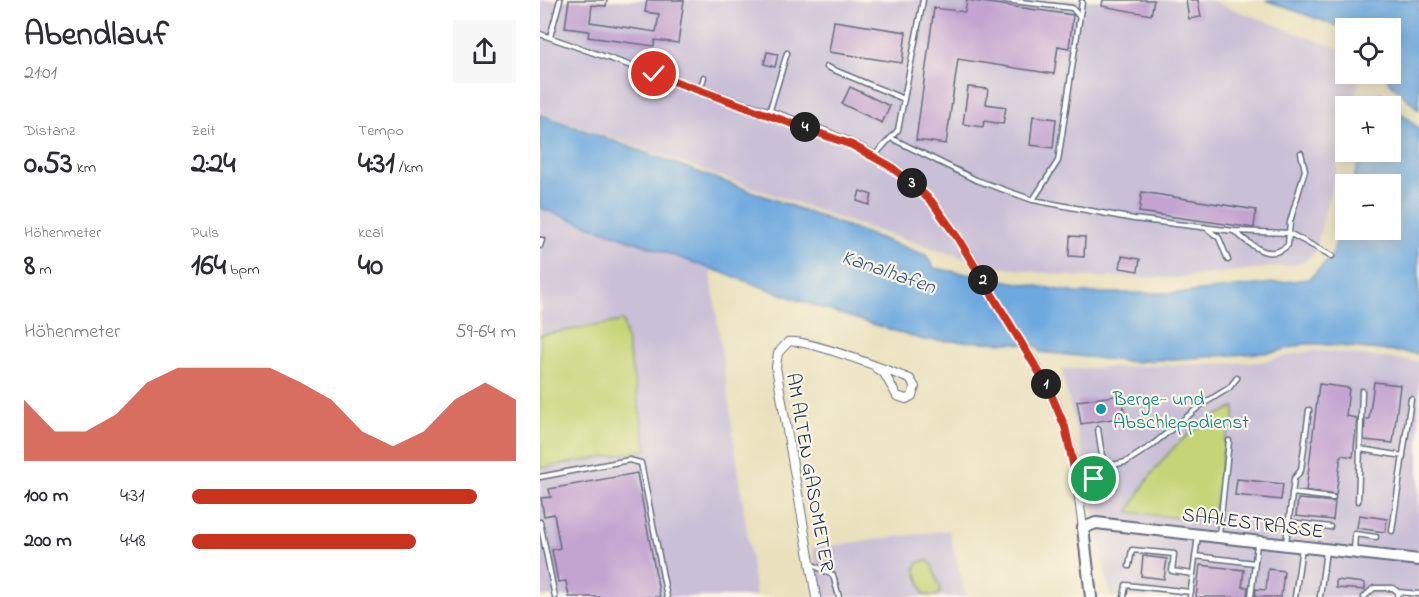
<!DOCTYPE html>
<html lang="de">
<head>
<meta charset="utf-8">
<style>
	:root { --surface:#fff; --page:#f7f7f7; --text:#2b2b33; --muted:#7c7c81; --accent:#c8321e }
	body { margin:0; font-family:"Indie Flower",sans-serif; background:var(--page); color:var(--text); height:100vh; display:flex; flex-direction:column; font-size:22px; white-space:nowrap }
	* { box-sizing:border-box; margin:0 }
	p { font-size:20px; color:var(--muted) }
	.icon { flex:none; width:33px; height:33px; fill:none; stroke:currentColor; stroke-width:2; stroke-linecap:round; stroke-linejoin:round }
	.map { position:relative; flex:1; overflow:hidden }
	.drawer { display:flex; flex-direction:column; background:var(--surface); width:540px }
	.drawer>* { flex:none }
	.controls { position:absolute; left:795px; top:18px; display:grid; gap:12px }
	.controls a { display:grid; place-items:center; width:66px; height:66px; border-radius:0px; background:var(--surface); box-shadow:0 3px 15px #0003; font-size:30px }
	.pin { position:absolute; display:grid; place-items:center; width:51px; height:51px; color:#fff; margin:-26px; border:3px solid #fff; border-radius:50%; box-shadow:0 2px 6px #0007 }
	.km { position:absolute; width:30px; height:30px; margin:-15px; border-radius:50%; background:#222; color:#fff; font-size:16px; line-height:30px; text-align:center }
	.round { display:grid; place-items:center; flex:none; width:63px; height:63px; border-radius:0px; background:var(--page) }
	.headline { display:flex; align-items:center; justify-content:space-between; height:102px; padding:0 24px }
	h1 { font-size:33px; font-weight:700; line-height:45px }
	.figures { display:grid; grid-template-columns:repeat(3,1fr); gap:9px; height:102px; padding:6px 24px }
	.figures div { display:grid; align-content:center }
	.figures b { font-size:30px; font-weight:700 }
	.figures small { font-size:16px; font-weight:400 }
	.figures p { font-size:16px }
	.chart { height:168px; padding:12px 24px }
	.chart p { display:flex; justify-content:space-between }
	.chart svg { width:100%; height:108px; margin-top:6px; fill:var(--accent); opacity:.7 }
	ul { padding:0 24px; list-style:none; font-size:20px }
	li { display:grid; grid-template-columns:96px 72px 1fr; align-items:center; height:45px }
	li i { height:15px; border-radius:8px; background:var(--accent) }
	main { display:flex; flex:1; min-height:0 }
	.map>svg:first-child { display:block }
	.industrial { fill:#c9bfd7 }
	.green { fill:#c4d476; stroke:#70826a; stroke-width:1.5 }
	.water { fill:#6da8de; stroke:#446c9e; stroke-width:1.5 }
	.building { fill:#c3a3d0 }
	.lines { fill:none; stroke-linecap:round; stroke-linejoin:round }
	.lane-casing { stroke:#636d7f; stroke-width:7 }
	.street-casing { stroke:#636d7f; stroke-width:10 }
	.secondary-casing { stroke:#636d7f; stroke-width:14 }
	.lane { stroke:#fff; stroke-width:4 }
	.street { stroke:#fff; stroke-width:8 }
	.secondary { stroke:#fff; stroke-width:10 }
	.route-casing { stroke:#fff; stroke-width:12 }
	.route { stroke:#c8321e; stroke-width:8 }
	.culture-dot { fill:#0f9aa8; stroke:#fcf5e5; stroke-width:2 }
	.labels { text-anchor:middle; stroke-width:4.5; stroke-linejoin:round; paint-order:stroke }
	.culture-label { font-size:20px; fill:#0d838f; stroke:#fcf5e5; text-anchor:start }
	.street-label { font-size:20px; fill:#1b2f5e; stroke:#fcf5e5 }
	.water-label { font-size:21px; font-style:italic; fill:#38598b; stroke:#fcf5e5 }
</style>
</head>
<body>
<main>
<section class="drawer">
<div class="headline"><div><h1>Abendlauf</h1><p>21:01</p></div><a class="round"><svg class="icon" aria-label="share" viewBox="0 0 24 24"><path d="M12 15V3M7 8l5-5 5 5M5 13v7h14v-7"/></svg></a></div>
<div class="figures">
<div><p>Distanz</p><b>0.53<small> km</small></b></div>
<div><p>Zeit</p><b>2:24</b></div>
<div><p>Tempo</p><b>4:31<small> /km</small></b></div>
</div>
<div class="figures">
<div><p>Höhenmeter</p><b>8<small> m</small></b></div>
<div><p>Puls</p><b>164<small> bpm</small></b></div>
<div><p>kcal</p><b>40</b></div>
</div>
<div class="chart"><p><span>Höhenmeter</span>59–64 m</p>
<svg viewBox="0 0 160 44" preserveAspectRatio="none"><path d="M0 44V19L10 32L20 32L30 25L40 12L50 6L60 6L70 6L80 6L90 12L100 19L110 32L120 38L130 32L140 19L150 12L160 19V44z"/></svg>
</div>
<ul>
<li><b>100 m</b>4:31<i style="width:88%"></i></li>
<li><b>200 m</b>4:48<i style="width:69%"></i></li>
</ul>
</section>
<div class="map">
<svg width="879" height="597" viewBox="0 0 879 597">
	<rect width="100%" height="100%" fill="#fcf5e5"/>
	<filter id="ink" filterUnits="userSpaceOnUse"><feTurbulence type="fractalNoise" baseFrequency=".0167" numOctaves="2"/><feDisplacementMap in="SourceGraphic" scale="12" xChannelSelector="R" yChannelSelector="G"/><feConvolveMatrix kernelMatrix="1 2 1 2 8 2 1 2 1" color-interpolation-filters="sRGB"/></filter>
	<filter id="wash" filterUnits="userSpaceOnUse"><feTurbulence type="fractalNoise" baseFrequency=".008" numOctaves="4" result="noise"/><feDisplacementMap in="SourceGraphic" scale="24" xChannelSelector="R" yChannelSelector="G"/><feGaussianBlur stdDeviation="1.35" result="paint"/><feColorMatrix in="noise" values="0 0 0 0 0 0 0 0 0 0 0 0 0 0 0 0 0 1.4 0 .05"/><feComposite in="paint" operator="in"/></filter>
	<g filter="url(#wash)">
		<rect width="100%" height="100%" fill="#e9e0bc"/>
		<!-- industrial -->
		<path class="industrial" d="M0 0H669L805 51 806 74H821L812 106H806L805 133 775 253 761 264 636 278 538 277 450 266 318 225 0 112Z
			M0 208 170 267 216 597H0Z
			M774 350 879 362V597H570L545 464 521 369 720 362Z
			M409 530 426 597H281L273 548Z"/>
		<!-- green -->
		<path class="green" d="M83 321 107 450 0 468V335Z
			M695 407 694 421 685 439 673 522 589 512C612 465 646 427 695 407Z
			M386 560 391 563 401 591 397 596 384 595 375 568 378 563Z"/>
		<!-- water -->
		<path class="water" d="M725 0H879V110L848 81 850 28 805 29Z
			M840 93 879 129V354L779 344H765L735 352 593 362 500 352 497 346 473 343 383 340 281 308 0 208V114L386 255 394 268 537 293H642L769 279 792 256 805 209 806 230H850V184H812L822 152H850V106H836Z"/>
		<g id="blocks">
			<!-- building -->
			<path class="building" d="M29 0H67L66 6 52 5 50 22 116 32 119 14 105 12 107 0H144L138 43 115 40 114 46 48 37 49 31 25 28Z
				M427 0 533 15 529 48 518 46 514 74 418 59 406 144 376 140 394 8 425 12Z
				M563 0H614L611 15 562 6Z
				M646 0H658L661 17 649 19Z
				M294 21 366 32 362 63 289 52Z
				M227 52 238 54 235 67 224 64Z
				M310 87 350 106 342 123 302 104Z
				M428 87 448 89 446 104 466 107 463 124 444 121 443 127 423 124Z
				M493 116 516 119 513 148 490 145Z
				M320 191 332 195 329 205 317 201Z
				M602 192 716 210 714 228 599 212Z
				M530 236 545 237 544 257 529 256Z
				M582 256 600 259 598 271 580 268Z
				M834 382 860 385 853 443 824 440 825 419H829Z
				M779 384 809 388 806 416 817 418 813 457 801 455 796 495 766 491Z
				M582 395 585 417 541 424 537 401Z
				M97 473 120 597H29L26 581 18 582 12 550 20 548 14 514 4 516 1 498 11 497 9 489Z
				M697 479 743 484 741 500 695 495Z
				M758 499 795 502 793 520 756 516Z
				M819 515 847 519 845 532 817 528Z
				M603 556 627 559 624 579 601 576Z
				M660 565 704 570 702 587H708L707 597H656Z
				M728 569 744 571 741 597H715L716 589 726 590Z
				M796 580 825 583V590L796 588Z"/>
		</g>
	</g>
	<g filter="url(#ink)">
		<use href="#blocks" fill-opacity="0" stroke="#636d7f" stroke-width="1.5"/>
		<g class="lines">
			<defs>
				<path id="lane" d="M464 0 532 8 539 16
					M0 34 160 90 164 77
					M10 37 20 0
					M287 67 364 99
					M229 113 247 53
					M353 139 436 180 493 200 594 219 694 231 749 233 792 256
					M335 155 358 130 383 0
					M493 200 518 161 542 2
					M665 227 679 238 688 260
					M694 231C710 244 729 263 748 245L750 222 765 170 761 153
					M0 240H2L0 246
					M822 391 820 449 863 456
					M558 429 564 469
					M552 470 555 489 573 487
					M535 473 586 462 611 446 660 406 689 388 697 378
					M0 477 89 460 101 463 127 597
					M752 493 793 498
					M818 501 820 449
					M0 522 15 597
					M749 522 790 527
					M852 531 871 399
					M679 535 689 441
					M746 543 754 479 761 470 769 410
					M814 551 815 534 836 537
					M655 556 715 563
					M271 564 293 575 299 597
					M589 566 592 550 634 554 632 571 653 574
					M584 597 586 585 651 592
					M650 597 658 535
					M711 597 717 544
					M755 597 762 547
					M780 597 786 550
					M824 597 834 588H853L858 592
					M857 597 858 592 879 594"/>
				<path id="street" d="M160 90C223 112 295 128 351 166 404 202 433 263 466 317 487 352 512 386 524 425 535 458 538 494 543 528
					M276 597 236 367 238 353 248 342C266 338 349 371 370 379L375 387 372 396 366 399 357 396 344 373 336 368"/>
				<path id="secondary" d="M551 597 543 528 556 523 879 560"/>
			</defs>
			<!-- lane casing -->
			<use href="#lane" class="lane-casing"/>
			<!-- street casing -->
			<use href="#street" class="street-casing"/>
			<!-- secondary casing -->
			<use href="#secondary" class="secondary-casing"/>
			<!-- lane -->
			<use href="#lane" class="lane"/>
			<!-- street -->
			<use href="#street" class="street"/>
			<!-- secondary -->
			<use href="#secondary" class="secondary"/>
		</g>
	</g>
	<g class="lines" filter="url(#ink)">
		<defs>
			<path id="route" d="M114 74 312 145 350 166 377 188 392 202 417 237 508 387 525 427 535 473 552 470 554 479"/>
		</defs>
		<!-- route casing -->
		<use href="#route" class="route-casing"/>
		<!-- route -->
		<use href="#route" class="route"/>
	</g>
	<!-- markers -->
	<circle class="culture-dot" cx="561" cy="409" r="6"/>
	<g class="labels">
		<!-- culture labels -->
		<g class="culture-label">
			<text x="573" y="405">Berge- und<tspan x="573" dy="23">Abschleppdienst</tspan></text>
		</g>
		<!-- street labels -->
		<g class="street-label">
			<text transform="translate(271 472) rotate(80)" y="7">AM ALTEN GASOMETER</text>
			<text transform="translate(713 522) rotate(7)" y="7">SAALESTRASSE</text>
		</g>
		<!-- water labels -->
		<g class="water-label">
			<text transform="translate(349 271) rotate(19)" y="7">Kanalhafen</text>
		</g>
	</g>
</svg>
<div class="controls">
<a><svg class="icon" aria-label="locate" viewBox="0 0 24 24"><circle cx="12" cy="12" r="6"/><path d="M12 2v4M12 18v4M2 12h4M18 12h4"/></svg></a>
<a>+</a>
<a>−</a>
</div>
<div class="pin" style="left:554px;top:479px;background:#1e9e55"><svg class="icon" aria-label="arrive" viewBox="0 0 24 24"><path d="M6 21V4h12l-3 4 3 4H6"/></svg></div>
<div class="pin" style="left:114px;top:74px;background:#d93025"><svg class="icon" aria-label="check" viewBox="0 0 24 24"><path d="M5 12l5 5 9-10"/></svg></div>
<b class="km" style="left:506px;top:384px">1</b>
<b class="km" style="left:443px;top:280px">2</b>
<b class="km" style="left:372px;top:183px">3</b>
<b class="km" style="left:265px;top:127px">4</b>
</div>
</main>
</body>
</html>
